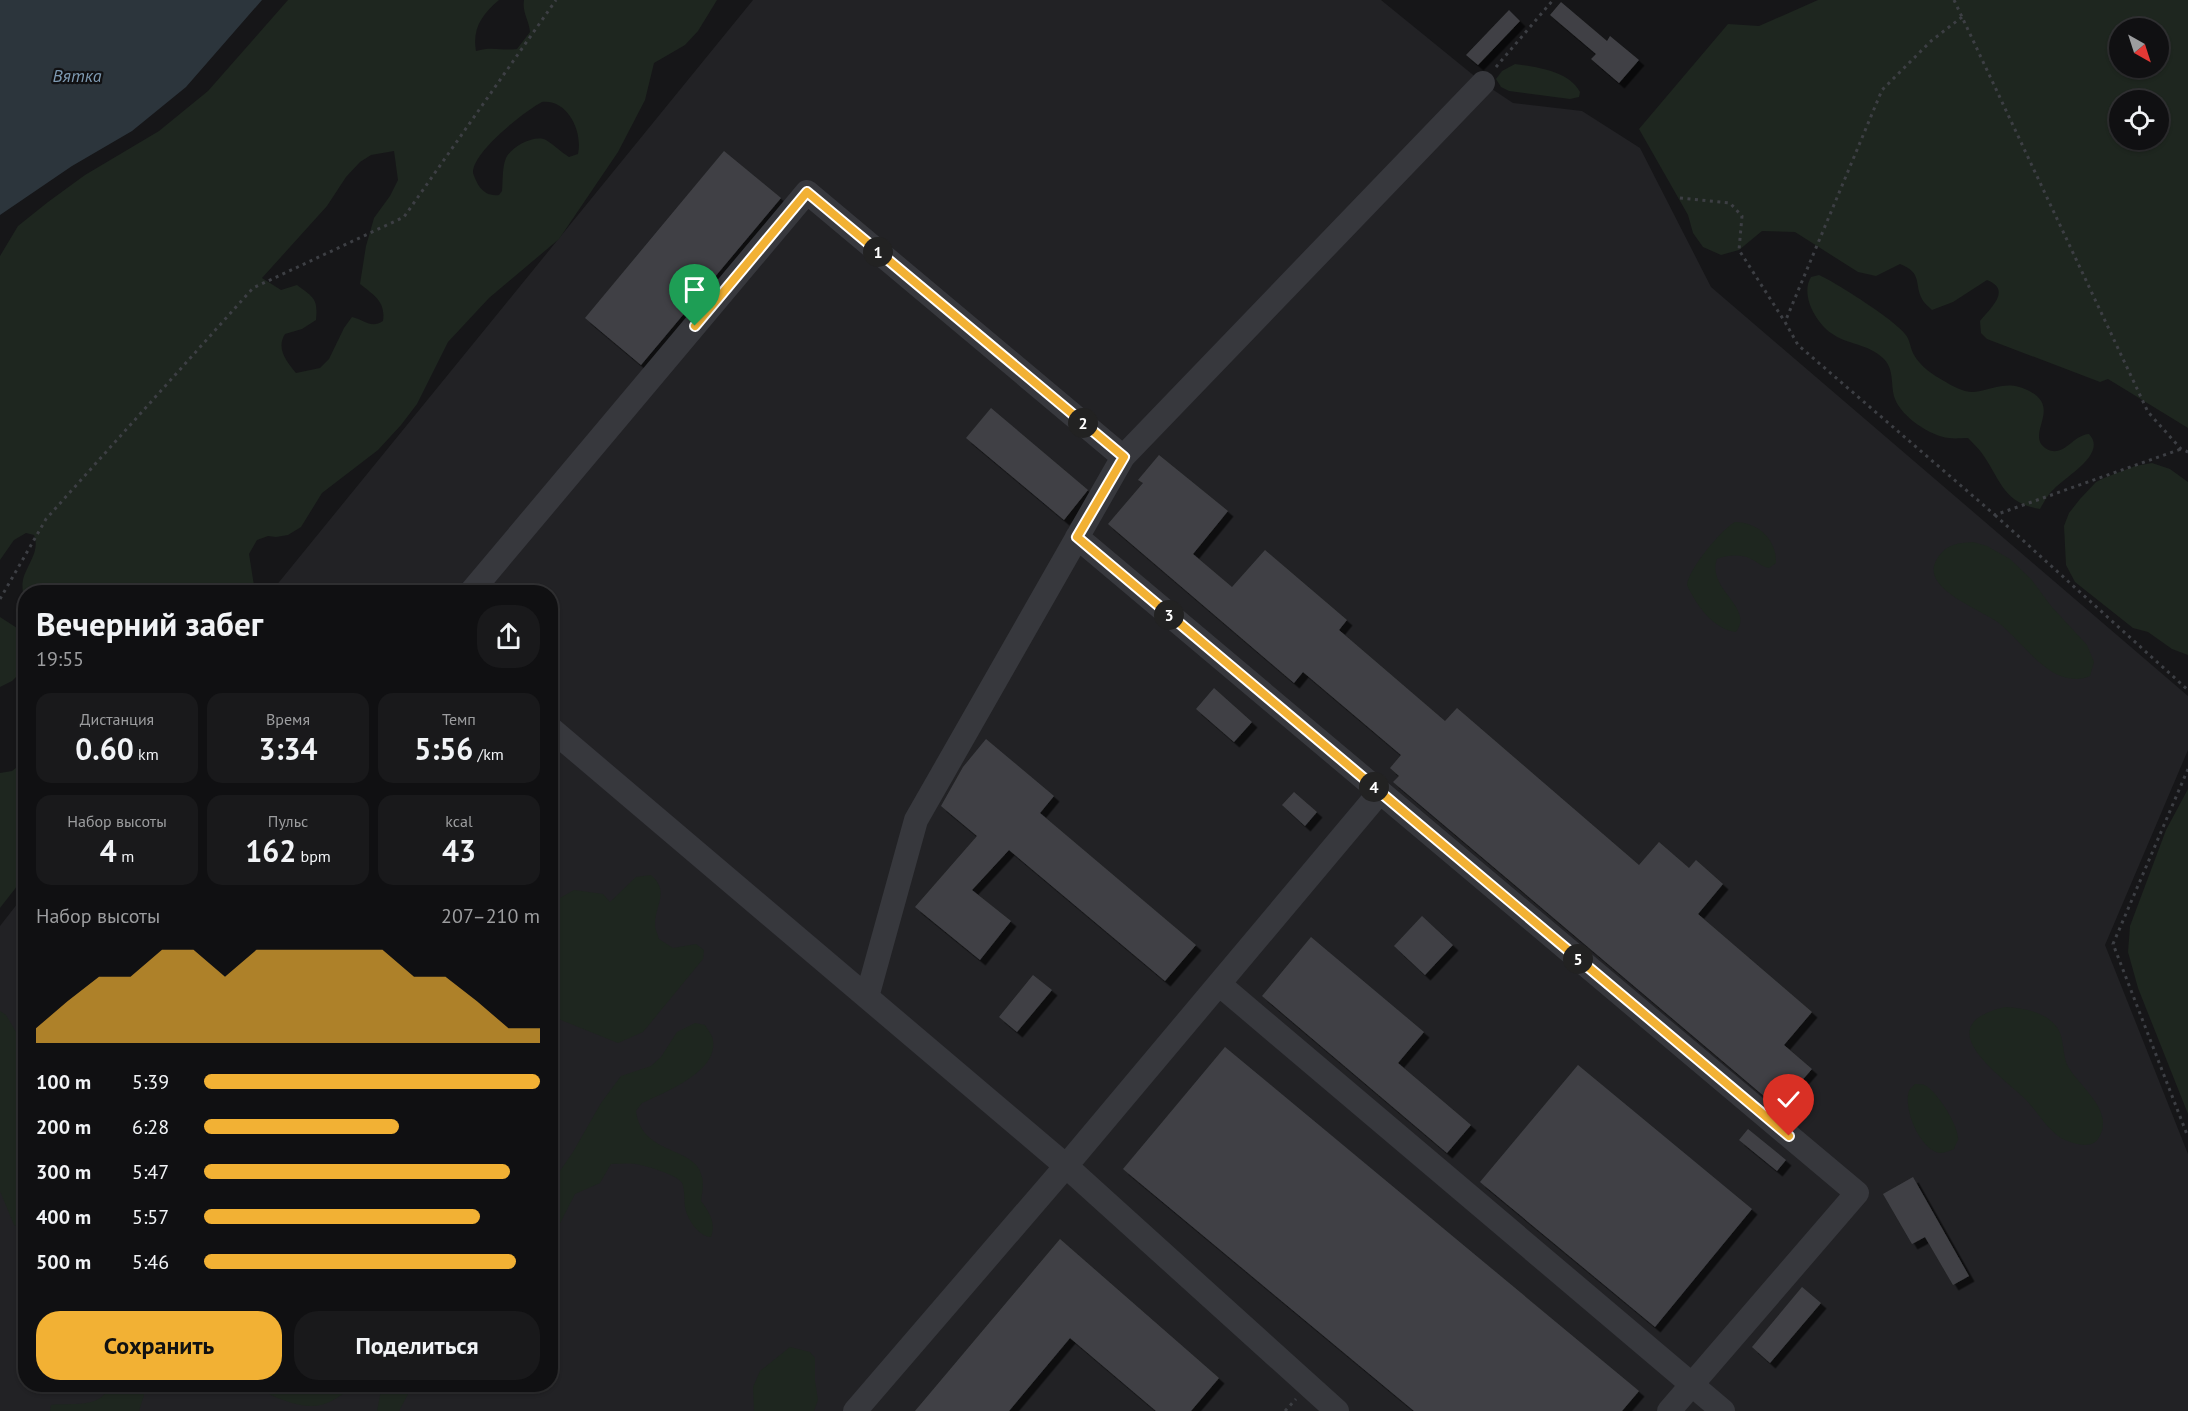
<!DOCTYPE html>
<html lang="ru">
<head>
<meta charset="utf-8">
<style>
	:root { --surface:#101012; --page:#19191b; --text:#f1f3f6; --muted:#9c9d9f; --line:#303032; --accent:#f2b134 }
	body { margin:0; font-family:"PT Sans",sans-serif; background:var(--page); color:var(--text); height:100vh; display:flex; flex-direction:column; font-size:22px; white-space:nowrap }
	* { box-sizing:border-box; margin:0 }
	p { font-size:20px; color:var(--muted) }
	.icon { flex:none; width:33px; height:33px; fill:none; stroke:currentColor; stroke-width:2; stroke-linecap:round; stroke-linejoin:round }
	.map { position:relative; flex:1; overflow:hidden }
	.side { position:absolute; left:18px; top:585px; width:540px; height:807px; display:flex; flex-direction:column; background:var(--surface); border-radius:24px; box-shadow:0 2px 4px #0004,0 0 0 2px var(--line) }
	.side>* { flex:none }
	.needle { width:39px; rotate:141deg }
	.controls { position:absolute; left:2109px; top:18px; display:grid; gap:12px }
	.controls a { display:grid; place-items:center; width:60px; height:60px; border-radius:50%; background:var(--surface); box-shadow:0 2px 4px #0004,0 0 0 2px var(--line); font-size:30px }
	.pin { position:absolute; display:grid; place-items:center; width:51px; height:51px; color:#fff; margin:-62px -26px; border-radius:50% 50% 50% 0; rotate:-45deg; box-shadow:0 0 6px #0007 }
	.pin .icon { rotate:45deg }
	.km { position:absolute; width:30px; height:30px; margin:-15px; border-radius:50%; background:#222; color:#fff; font-size:16px; line-height:30px; text-align:center }
	.round { display:grid; place-items:center; flex:none; width:63px; height:63px; border-radius:24px; background:var(--page) }
	.head { display:flex; align-items:center; justify-content:space-between; height:102px; padding:0 18px }
	h1 { font-size:33px; font-weight:600; line-height:45px }
	.stats { display:grid; grid-template-columns:repeat(3,1fr); gap:9px; height:102px; padding:6px 18px }
	.stats div { display:grid; align-content:center; border-radius:15px; background:var(--page); text-align:center }
	.stats b { font-size:30px; font-weight:600 }
	.stats small { font-size:16px; font-weight:400 }
	.stats p { font-size:16px }
	.chart { height:168px; padding:12px 18px }
	.chart p { display:flex; justify-content:space-between }
	.chart svg { width:100%; height:108px; margin-top:6px; fill:var(--accent); opacity:.7 }
	.primary-button { display:flex; gap:12px; margin-top:auto; padding:12px 18px }
	.primary-button a { flex:1; height:69px; border-radius:24px; background:var(--accent); color:#111; font-size:24px; font-weight:600; line-height:69px; text-align:center }
	.primary-button a+a { background:var(--page); color:var(--text) }
	ul { padding:0 18px; list-style:none; font-size:20px }
	li { display:grid; grid-template-columns:96px 72px 1fr; align-items:center; height:45px }
	li i { height:15px; border-radius:8px; background:var(--accent) }
	.map>svg:first-child { display:block }
	.built { fill:#222225 }
	.green { fill:#1e261f; fill-rule:evenodd }
	.water { fill:#2c353c }
	.building { fill:#404145; filter:url(#shadow) }
	.lines { fill:none; stroke-linecap:round; stroke-linejoin:round }
	.path { stroke:#3d3f44; stroke-width:3; stroke-dasharray:3 4.5; stroke-linecap:butt }
	.minor { stroke:#37383d; stroke-width:24 }
	.route-casing { stroke:#fff; stroke-width:12 }
	.route { stroke:#f2b134; stroke-width:8 }
	.labels { text-anchor:middle; stroke-width:4.5; stroke-linejoin:round; paint-order:stroke }
	.water-label { font-size:18px; font-style:italic; fill:#7f9bb3; stroke:#111113 }
</style>
</head>
<body>
<div class="map">
<svg width="2188" height="1411" viewBox="0 0 2188 1411">
	<defs>
		<filter id="shadow"><feDropShadow dx="5.5" dy="5.5" stdDeviation="0" flood-color="#0009"/></filter>
	</defs>
	<rect width="100%" height="100%" fill="#161618"/>
	<!-- built -->
	<path class="built" d="M753 0H1381L1483 83 1513 103 1582 111 1640 148 1711 287 2188 696V750L2105 945 2188 1154V1411H0V926L25 894 26 1384H550V592H271Z"/>
	<!-- green -->
	<path class="green" d="M288 0H499C482 14 472 29 476 51 493 46 501 51 517 49L530 32C529 20 522 13 524 0H717L698 31 685 45 654 63 645 100 618 152 559 239 489 298 448 342 417 404 401 425 378 450 322 493 301 527 288 535 276 537 268 536 257 540 249 554 255 592H26L25 605C23 595 21 585 24 576 29 562 40 550 34 535L26 533 14 540 0 560V256L18 226 48 202 85 175 159 131 208 91ZM542 102C568 99 583 132 578 154L569 157C561 152 554 145 546 140 534 134 511 147 506 158 502 167 503 182 502 191L499 195C490 196 484 193 479 186 477 183 474 176 473 173 472 152 525 111 542 102ZM394 151 398 180 390 196 374 218 366 246 360 284C374 295 386 302 383 321 371 329 365 320 352 317L344 328 329 359 320 368 296 373C286 361 276 348 285 334L302 329 316 320C318 298 314 298 297 285L281 290 262 278 327 206 346 177 360 162 371 155Z
		M1818 0H2188V428L2108 379 2100 382 1987 339 1981 333 1980 321C1991 307 2012 290 1987 280L1953 302 1932 310C1929 307 1924 303 1922 299 1914 284 1923 273 1900 264L1876 276 1858 272 1795 232 1762 231 1739 250 1721 255 1703 247 1693 233 1688 215 1639 129 1728 24 1759 26ZM2120 28H2158V68H2120ZM2158 100V140H2120V100Z
		M1515 64C1537 67 1569 71 1580 92L1579 97 1570 99 1509 91 1501 87 1496 79 1502 71Z
		M1819 275C1835 282 1895 320 1905 334 1910 339 1910 348 1914 355 1920 366 1933 375 1944 381 1952 386 1965 393 1974 392 1996 389 2008 379 2031 392 2061 409 2026 434 2045 448 2063 460 2072 435 2089 434 2108 454 2065 477 2054 489 2048 494 2044 502 2040 509 2002 503 2001 479 1981 452 1977 447 1972 442 1968 438 1962 438 1955 439 1949 438 1930 436 1902 417 1895 399 1890 385 1895 371 1884 359 1868 343 1847 345 1831 333 1816 322 1800 295 1811 277Z
		M2152 463 2170 469 2188 482V655L2172 649 2148 632 2133 628 2075 582 2066 565 2064 526 2069 513 2080 499 2096 482 2104 478 2135 466Z
		M1735 522C1758 522 1777 540 1776 563L1769 568C1762 567 1758 562 1751 559 1742 554 1726 555 1717 559 1706 589 1755 607 1736 632 1712 629 1696 604 1687 585 1689 568 1721 530 1735 522Z
		M1973 542 1987 546 2010 559 2031 579 2051 606 2087 645 2094 662 2090 676C2078 682 2061 678 2051 671 2033 660 2017 638 2000 624 1983 610 1918 589 1937 559 1946 544 1958 543 1973 542Z
		M0 617 17 628 26 637 25 668 12 681 0 687Z
		M25 761V876L0 908V773L12 771Z
		M2188 789V1114L2138 988 2128 952 2130 926 2166 830Z
		M651 875C670 892 655 904 655 925 655 929 658 935 659 939L673 948 696 944 704 950 703 959 643 1032 618 1043 551 1016V901L553 902 574 890 603 894 610 902 636 877Z
		M2005 1007C2022 1008 2043 1011 2055 1025 2066 1037 2061 1055 2069 1068 2081 1088 2116 1112 2098 1139 2092 1148 2077 1145 2068 1141 2049 1135 2038 1111 2023 1097 1996 1072 1928 1025 2005 1007Z
		M0 1011 6 1015 25 1047V1230L14 1225 0 1191Z
		M695 1023 705 1025C708 1030 713 1036 713 1041 718 1072 663 1093 642 1103L636 1111C642 1157 696 1145 702 1177 704 1185 702 1194 701 1201 710 1213 716 1223 711 1237 698 1236 687 1219 685 1207 684 1200 685 1190 682 1183 678 1175 644 1165 635 1164 627 1163 619 1164 611 1164L600 1183 575 1194 555 1233 551 1237V1184L573 1152 601 1103 621 1076 651 1066 661 1057 677 1032Z
		M1915 1084C1916 1084 1924 1084 1924 1085 1936 1089 1960 1128 1958 1140 1957 1142 1954 1148 1954 1149 1949 1151 1944 1153 1940 1153 1920 1150 1903 1109 1909 1091 1909 1090 1914 1085 1915 1084Z
		M790 1347 810 1352 815 1358V1381L818 1400 814 1411H754L753 1387 760 1371Z
		M108 1385H144V1395L139 1411H50L51 1405C69 1402 104 1410 108 1385Z
		M257 1385H353C331 1406 315 1411 286 1401 274 1397 266 1393 257 1385Z
		M382 1385H413L399 1411H377Z"/>
	<!-- water -->
	<path class="water" d="M0 0H262L186 87 132 131 72 166 0 215Z"/>
	<!-- building -->
	<path class="building" d="M1561 2 1607 41 1610 36 1639 60 1619 83 1591 59 1596 54 1550 15Z
		M1509 10 1520 21 1478 65 1466 55Z
		M724 151 781 198 641 365 585 318Z
		M991 408 1088 490 1064 520 966 438Z
		M1159 455 1228 511 1193 554 1232 587 1265 550 1347 620 1339 630 1445 721 1457 708 1639 865 1659 842 1689 868 1696 860 1723 884 1698 914 1812 1012 1784 1045 1812 1069 1778 1108 1393 782 1399 776 1390 768 1401 755 1303 672 1294 683 1108 524 1143 483 1138 480Z
		M1214 688 1252 722 1234 742 1196 709Z
		M986 739 1054 796 1040 813 1196 945 1165 981 1009 850 972 890 1011 921 980 960 915 907 977 836 941 806 963 767Z
		M1294 792 1317 812 1305 826 1282 805Z
		M1422 916 1453 945 1425 975 1394 946Z
		M1311 937 1424 1032 1398 1063 1471 1125 1447 1153 1262 996Z
		M1033 975 1052 990 1017 1032 999 1017Z
		M1225 1047 1639 1391 1622 1411H1414L1123 1169Z
		M1578 1065 1752 1209 1655 1327 1480 1182Z
		M1748 1129 1786 1160 1777 1171 1739 1140Z
		M1913 1177 1969 1276 1953 1285 1925 1237 1912 1244 1883 1194Z
		M1060 1239 1219 1378 1191 1411H1156L1070 1338 1009 1411H915Z
		M1802 1287 1821 1303 1770 1363 1752 1347Z"/>
	<g class="lines">
		<!-- path -->
		<path class="path" d="M1954 0 2148 412 2181 449 2188 452
			M1962 17 1931 41 1882 90 1785 322 1798 345 1995 515 2181 449
			M1496 67 1553 0
			M1680 198 1730 203 1742 216 1739 250 1785 322
			M1995 515 2188 690
			M0 599 46 519 253 288 404 217 556 0
			M2188 769 2113 944 2188 1137
			M1285 1411 1296 1399"/>
		<!-- minor -->
		<path class="minor" d="M1077 537 1857 1193 1669 1411
			M471 592 807 192 1123 457
			M550 728 1066 1166 1337 1411
			M1219 984 1723 1411
			M867 997 916 820 1123 457 1483 83
			M855 1411 1066 1166 1380 792"/>
	</g>
	<g class="lines">
		<defs>
			<path id="route" d="M695 326 807 192 1124 457 1077 537 1789 1136"/>
		</defs>
		<!-- route casing -->
		<use href="#route" class="route-casing"/>
		<!-- route -->
		<use href="#route" class="route"/>
	</g>
	<g class="labels">
		<!-- water labels -->
		<g class="water-label">
			<text x="77" y="82">Вятка</text>
		</g>
	</g>
</svg>
<div class="controls">
<a><svg class="needle" viewBox="-14 -14 28 28"><path d="M0-13l5 13h-10z" fill="#e53935"/><path d="M0 13l5-13h-10z" fill="#9c9d9f"/></svg></a>
<a><svg class="icon" aria-label="locate" viewBox="0 0 24 24"><circle cx="12" cy="12" r="6"/><path d="M12 2v4M12 18v4M2 12h4M18 12h4"/></svg></a>
</div>
<div class="pin" style="left:695px;top:326px;background:#1e9e55"><svg class="icon" aria-label="arrive" viewBox="0 0 24 24"><path d="M6 21V4h12l-3 4 3 4H6"/></svg></div>
<div class="pin" style="left:1789px;top:1136px;background:#d93025"><svg class="icon" aria-label="check" viewBox="0 0 24 24"><path d="M5 12l5 5 9-10"/></svg></div>
<b class="km" style="left:878px;top:252px">1</b>
<b class="km" style="left:1083px;top:423px">2</b>
<b class="km" style="left:1169px;top:615px">3</b>
<b class="km" style="left:1374px;top:787px">4</b>
<b class="km" style="left:1578px;top:959px">5</b>
<section class="side">
<div class="head"><div><h1>Вечерний забег</h1><p>19:55</p></div><a class="round"><svg class="icon" aria-label="share" viewBox="0 0 24 24"><path d="M12 15V3M7 8l5-5 5 5M5 13v7h14v-7"/></svg></a></div>
<div class="stats">
<div><p>Дистанция</p><b>0.60<small> km</small></b></div>
<div><p>Время</p><b>3:34</b></div>
<div><p>Темп</p><b>5:56<small> /km</small></b></div>
</div>
<div class="stats">
<div><p>Набор высоты</p><b>4<small> m</small></b></div>
<div><p>Пульс</p><b>162<small> bpm</small></b></div>
<div><p>kcal</p><b>43</b></div>
</div>
<div class="chart"><p><span>Набор высоты</span>207–210 m</p>
<svg viewBox="0 0 160 44" preserveAspectRatio="none"><path d="M0 44V38L10 27L20 17L30 17L40 6L50 6L60 17L70 6L80 6L90 6L100 6L110 6L120 17L130 17L140 27L150 38L160 38V44z"/></svg>
</div>
<ul>
<li><b>100 m</b>5:39<i style="width:100%"></i></li>
<li><b>200 m</b>6:28<i style="width:58%"></i></li>
<li><b>300 m</b>5:47<i style="width:91%"></i></li>
<li><b>400 m</b>5:57<i style="width:82%"></i></li>
<li><b>500 m</b>5:46<i style="width:93%"></i></li>
</ul>
<div class="primary-button"><a>Сохранить</a><a>Поделиться</a></div>
</section>
</div>
</body>
</html>
